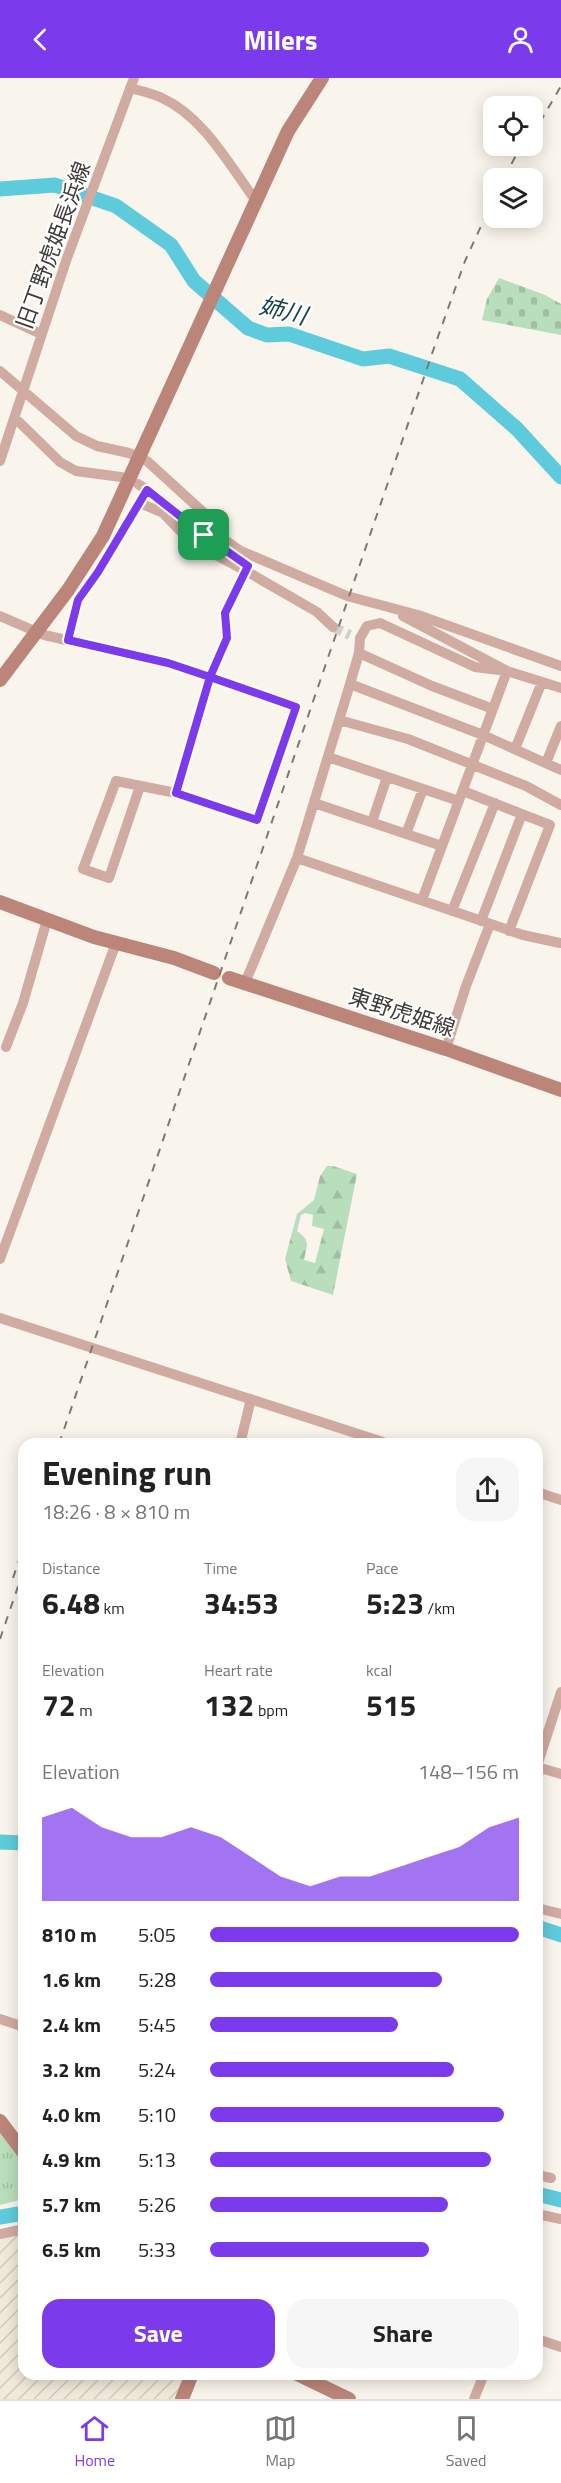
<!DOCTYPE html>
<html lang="en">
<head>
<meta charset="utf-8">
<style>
	:root { --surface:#fff; --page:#f6f6f6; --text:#222; --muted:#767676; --line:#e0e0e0; --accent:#7c3aed }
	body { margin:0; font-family:"Titillium Web","Noto Sans JP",sans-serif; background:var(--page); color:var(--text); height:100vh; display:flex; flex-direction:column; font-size:22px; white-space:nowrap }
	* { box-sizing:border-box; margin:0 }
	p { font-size:20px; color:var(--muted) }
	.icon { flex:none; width:33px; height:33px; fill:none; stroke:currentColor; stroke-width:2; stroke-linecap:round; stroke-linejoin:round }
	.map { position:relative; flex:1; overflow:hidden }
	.side { position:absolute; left:18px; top:1360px; width:525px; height:942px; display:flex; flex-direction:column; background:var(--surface); border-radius:18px; box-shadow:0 3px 15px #0003 }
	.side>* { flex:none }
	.fabs { position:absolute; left:483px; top:18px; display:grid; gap:12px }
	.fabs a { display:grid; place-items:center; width:60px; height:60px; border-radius:12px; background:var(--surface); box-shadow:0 3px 15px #0003; font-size:30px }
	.pin { position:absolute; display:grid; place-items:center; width:51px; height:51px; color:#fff; margin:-26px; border-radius:12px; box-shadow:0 3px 9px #0006 }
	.round { display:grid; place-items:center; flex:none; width:63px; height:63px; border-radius:18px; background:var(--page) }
	.headline { display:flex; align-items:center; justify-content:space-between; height:102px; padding:0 24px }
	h1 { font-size:33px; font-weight:700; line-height:45px }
	.stats { display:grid; grid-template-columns:repeat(3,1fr); gap:9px; height:102px; padding:6px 24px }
	.stats div { display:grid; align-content:center }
	.stats b { font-size:30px; font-weight:700 }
	.stats small { font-size:16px; font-weight:400 }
	.stats p { font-size:16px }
	.chart { height:168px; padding:12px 24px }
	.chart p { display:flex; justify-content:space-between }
	.chart svg { width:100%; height:108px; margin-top:6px; fill:var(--accent); opacity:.7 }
	.action { display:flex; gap:12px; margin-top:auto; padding:12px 24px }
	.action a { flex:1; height:69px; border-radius:18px; background:var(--accent); color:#fff; font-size:24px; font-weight:700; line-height:69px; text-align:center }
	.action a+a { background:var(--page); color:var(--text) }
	ul { padding:0 24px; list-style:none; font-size:20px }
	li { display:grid; grid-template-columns:96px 72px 1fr; align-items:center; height:45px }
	li i { height:15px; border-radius:8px; background:var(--accent) }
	header { display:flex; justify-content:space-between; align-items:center; height:78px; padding:0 24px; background:var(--accent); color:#fff; font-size:27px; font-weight:700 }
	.menu { display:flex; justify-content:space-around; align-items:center; height:84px; border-top:2px solid var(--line); background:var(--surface); font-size:16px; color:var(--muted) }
	.menu a { display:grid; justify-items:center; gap:3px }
	.menu .on { color:var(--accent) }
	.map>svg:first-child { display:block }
	.industrial { fill:url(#industrial-furrows) }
	.grass { fill:url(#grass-tufts) }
	.forest { fill:url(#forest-firs); fill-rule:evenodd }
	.cemetery { fill:url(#cemetery-stones) }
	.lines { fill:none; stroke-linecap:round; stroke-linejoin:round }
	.river { stroke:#5ecbdc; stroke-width:15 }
	.minor-tunnel { stroke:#d4d0c8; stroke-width:10; stroke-dasharray:10 5; stroke-linecap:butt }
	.minor { stroke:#d0aba2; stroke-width:10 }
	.secondary { stroke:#bb8579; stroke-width:14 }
	.rail { stroke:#7c7973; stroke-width:2; stroke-dasharray:8 8; stroke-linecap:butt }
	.route-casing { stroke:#fff; stroke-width:12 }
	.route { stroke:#7c3aed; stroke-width:8 }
	.labels { text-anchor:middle; stroke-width:4.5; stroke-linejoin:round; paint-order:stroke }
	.street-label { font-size:22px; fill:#3e3c38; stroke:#fff }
	.water-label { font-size:24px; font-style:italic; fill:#15464e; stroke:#fff }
</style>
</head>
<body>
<header><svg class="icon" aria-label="back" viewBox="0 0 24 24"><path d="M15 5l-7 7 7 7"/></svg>Milers<svg class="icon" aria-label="person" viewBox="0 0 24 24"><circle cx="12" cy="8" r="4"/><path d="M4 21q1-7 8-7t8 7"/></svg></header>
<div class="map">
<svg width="561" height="2321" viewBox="0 0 561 2321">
	<defs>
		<pattern id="industrial-furrows" width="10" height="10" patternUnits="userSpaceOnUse" patternTransform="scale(1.5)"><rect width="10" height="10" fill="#f1eada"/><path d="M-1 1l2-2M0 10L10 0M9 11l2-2" fill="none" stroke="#d0cabc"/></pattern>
		<pattern id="grass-tufts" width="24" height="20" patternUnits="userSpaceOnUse" patternTransform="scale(1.5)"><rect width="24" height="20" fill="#b9debb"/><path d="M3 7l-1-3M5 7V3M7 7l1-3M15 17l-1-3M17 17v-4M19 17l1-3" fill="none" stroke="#a0bfa2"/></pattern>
		<pattern id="forest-firs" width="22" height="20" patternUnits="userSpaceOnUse" patternTransform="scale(1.5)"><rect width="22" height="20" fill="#b9debb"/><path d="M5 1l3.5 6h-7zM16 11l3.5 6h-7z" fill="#a0bfa2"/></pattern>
		<pattern id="cemetery-stones" width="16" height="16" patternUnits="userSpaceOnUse" patternTransform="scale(1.5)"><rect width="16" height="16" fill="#b9debb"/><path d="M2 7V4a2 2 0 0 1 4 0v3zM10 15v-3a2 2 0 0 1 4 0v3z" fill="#a0bfa2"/></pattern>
	</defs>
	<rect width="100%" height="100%" fill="#faf5ec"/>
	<!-- industrial -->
	<path class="industrial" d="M24 2155V2296L191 2297 181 2321H0V2161Z"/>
	<!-- grass -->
	<path class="grass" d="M0 2051 24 2087V2121L0 2127Z"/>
	<!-- forest -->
	<path class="forest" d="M327 1088H333L357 1096 333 1217 291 1203 285 1181 297 1136 314 1122 320 1098ZM305 1135 313 1137 312 1148 324 1151 315 1185 304 1182C307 1166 311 1163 297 1153L301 1137Z"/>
	<!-- cemetery -->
	<path class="cemetery" d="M499 200 545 217 561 226V257L482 242 487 221Z"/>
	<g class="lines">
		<!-- river -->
		<path class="river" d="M0 111 55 107 116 128 171 167 194 203 248 250 267 257 289 256 363 281 389 278 460 301 517 351 561 399
			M0 1764 24 1765
			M537 1849 561 1857
			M537 2116 561 2122
			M0 2139 24 2135"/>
		<!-- minor-tunnel -->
		<path class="minor-tunnel" d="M333 549 350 557"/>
		<!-- minor -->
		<path class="minor" d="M130 10C141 13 152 15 162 20 204 39 230 88 256 123
			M0 237 41 256
			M0 293 76 358 97 368 129 375 147 383 203 434 225 462 241 473 347 518 418 537 561 588
			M15 340 60 384 76 393 121 399
			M0 383 67 180 134 0
			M138 406C170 427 199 454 231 475
			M248 488 246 493 317 534 333 549
			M0 538 44 557 168 585 296 629 257 742 176 715 210 599 227 560 225 535 246 493 190 463 163 435 140 425
			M403 538 507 593 561 610
			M68 562 78 523 98 494 144 418
			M359 575 432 608 493 631
			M350 606 483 657 561 692
			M339 642 408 661 526 708 561 727
			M515 671 542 604
			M328 679 459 723
			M546 685 561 648
			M140 708 109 800 83 791 116 703 176 715
			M463 713 550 747 509 853
			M314 725 442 768
			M372 744 387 699
			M406 756 423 711
			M297 780 523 857 560 865
			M452 833 495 725
			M481 843 522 736
			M245 905 297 780 350 606 359 575 360 560 367 548 380 545 475 589 507 593 422 822
			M6 969 23 925 47 842
			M446 971 466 908 490 846
			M0 1181 116 865
			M0 1240 389 1366
			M240 1366 251 1321
			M537 1414 561 1422
			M537 1688 561 1614
			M537 1689 561 1696
			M537 1830 561 1836
			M0 1941 24 1949
			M537 2097 551 2100
			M537 2136 561 2141
			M0 2156 24 2151
			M537 2261 561 2269
			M474 2321 484 2296"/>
		<!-- secondary -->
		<path class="secondary" d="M0 602 68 512 103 458 288 53 322 0
			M0 824 94 859 174 880 214 895
			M229 900 446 971 561 1012
			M0 2043 24 2075
			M297 2296 349 2321
			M182 2321 192 2296"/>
		<!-- rail -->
		<path class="rail" d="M532 58 561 8
			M504 100 521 68
			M59 1366 435 267 465 183 494 120
			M13 1500 24 1468
			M0 1561 24 1491"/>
	</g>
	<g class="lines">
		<defs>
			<path id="route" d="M204 457 147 412 98 494 78 522 68 562 168 585 210 599 176 715 257 742 296 629 210 599 227 560 225 535 248 488 204 457"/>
		</defs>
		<!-- route casing -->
		<use href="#route" class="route-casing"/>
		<!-- route -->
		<use href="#route" class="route"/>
	</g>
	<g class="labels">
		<!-- street labels -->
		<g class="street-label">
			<text transform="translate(53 167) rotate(-70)" y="8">旧丁野虎姫長浜線</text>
			<text transform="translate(402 934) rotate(18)" y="8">東野虎姫線</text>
		</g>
		<!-- water labels -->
		<g class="water-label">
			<text transform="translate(283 233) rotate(14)" y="8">姉川</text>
		</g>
	</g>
</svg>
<div class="fabs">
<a><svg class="icon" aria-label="locate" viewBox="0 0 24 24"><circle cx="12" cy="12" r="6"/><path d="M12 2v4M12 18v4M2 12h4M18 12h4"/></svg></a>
<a><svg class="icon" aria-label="layers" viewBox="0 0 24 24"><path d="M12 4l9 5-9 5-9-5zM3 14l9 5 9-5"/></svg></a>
</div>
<div class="pin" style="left:204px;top:457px;background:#1e9e55"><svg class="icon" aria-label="arrive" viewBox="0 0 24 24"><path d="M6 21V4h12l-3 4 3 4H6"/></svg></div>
<section class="side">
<div class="headline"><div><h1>Evening run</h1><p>18:26 · 8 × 810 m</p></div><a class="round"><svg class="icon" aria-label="share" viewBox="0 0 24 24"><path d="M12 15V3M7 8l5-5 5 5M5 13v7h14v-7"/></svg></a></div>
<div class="stats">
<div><p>Distance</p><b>6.48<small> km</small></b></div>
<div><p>Time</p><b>34:53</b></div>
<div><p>Pace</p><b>5:23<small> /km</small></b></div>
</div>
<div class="stats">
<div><p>Elevation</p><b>72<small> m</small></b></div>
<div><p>Heart rate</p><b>132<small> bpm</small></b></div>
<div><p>kcal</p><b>515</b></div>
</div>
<div class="chart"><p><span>Elevation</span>148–156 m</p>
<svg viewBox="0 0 160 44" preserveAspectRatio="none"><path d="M0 44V10L10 6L20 14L30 18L40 18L50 14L60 18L70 26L80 34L90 38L100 34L110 34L120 30L130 26L140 22L150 14L160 10V44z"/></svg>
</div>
<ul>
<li><b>810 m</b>5:05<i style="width:100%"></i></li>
<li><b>1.6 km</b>5:28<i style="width:75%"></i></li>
<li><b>2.4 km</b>5:45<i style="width:61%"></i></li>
<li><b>3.2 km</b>5:24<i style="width:79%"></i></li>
<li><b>4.0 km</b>5:10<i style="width:95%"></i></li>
<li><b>4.9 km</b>5:13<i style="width:91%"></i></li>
<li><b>5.7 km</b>5:26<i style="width:77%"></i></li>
<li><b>6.5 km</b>5:33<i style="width:71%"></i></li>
</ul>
<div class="action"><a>Save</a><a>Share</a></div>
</section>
</div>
<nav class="menu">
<a class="on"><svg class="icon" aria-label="home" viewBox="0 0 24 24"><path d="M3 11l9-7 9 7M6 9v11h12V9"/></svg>Home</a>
<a><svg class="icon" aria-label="map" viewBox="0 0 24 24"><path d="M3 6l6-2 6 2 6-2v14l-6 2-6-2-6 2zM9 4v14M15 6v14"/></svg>Map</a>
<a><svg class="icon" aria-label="saved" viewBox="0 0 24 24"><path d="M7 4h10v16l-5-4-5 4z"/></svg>Saved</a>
</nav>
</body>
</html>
